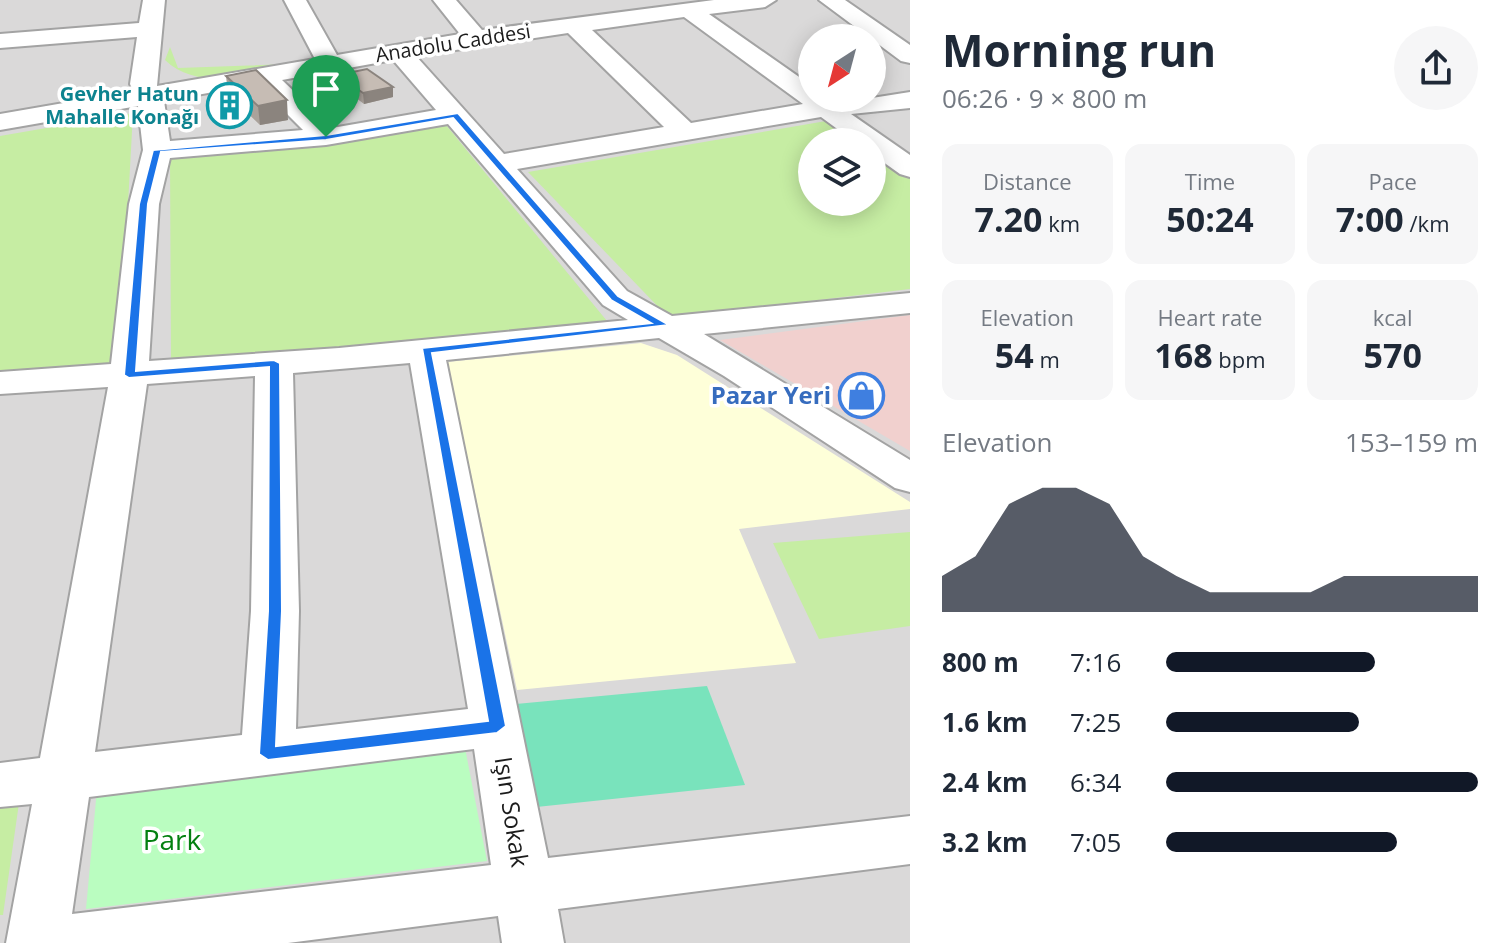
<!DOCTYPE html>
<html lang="en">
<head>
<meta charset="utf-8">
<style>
	:root { --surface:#fff; --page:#f6f6f7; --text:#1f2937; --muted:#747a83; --accent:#111827 }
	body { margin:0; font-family:"Open Sans",sans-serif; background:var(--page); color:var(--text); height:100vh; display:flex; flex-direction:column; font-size:30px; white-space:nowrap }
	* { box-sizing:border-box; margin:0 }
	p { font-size:26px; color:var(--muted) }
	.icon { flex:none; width:44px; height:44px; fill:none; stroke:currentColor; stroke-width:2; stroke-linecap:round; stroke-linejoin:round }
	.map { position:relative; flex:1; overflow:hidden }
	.side { display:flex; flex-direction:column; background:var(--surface); width:600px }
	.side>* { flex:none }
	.needle { width:52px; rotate:216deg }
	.controls { position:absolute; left:798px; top:24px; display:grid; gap:16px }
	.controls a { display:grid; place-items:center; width:88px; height:88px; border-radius:50%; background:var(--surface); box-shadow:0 4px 20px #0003; font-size:40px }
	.pin { position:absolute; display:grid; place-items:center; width:68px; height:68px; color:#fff; margin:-82px -34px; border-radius:50% 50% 50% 0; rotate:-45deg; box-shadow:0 0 8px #0007 }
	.pin .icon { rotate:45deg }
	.round { display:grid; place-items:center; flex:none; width:84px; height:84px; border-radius:42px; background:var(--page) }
	.head { display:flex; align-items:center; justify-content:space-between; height:136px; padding:0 32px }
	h1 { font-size:44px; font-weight:700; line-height:60px }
	.metrics { display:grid; grid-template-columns:repeat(3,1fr); gap:12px; height:136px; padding:8px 32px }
	.metrics div { display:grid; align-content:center; border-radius:16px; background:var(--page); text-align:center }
	.metrics b { font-size:34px; font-weight:700 }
	.metrics small { font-size:22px; font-weight:400 }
	.metrics p { font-size:22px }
	.chart { height:224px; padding:16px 32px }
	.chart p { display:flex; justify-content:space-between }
	.chart svg { width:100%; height:144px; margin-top:8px; fill:var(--accent); opacity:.7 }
	ul { padding:0 32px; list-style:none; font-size:26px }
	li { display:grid; grid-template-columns:128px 96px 1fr; align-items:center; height:60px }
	li i { height:20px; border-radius:10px; background:var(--accent) }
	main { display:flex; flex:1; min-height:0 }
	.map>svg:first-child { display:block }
	.residential { fill:#dad9d9; fill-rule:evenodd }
	.commercial { fill:#f1d0ce }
	.education { fill:#feffd9 }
	.grass { fill:#c6eda3 }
	.park { fill:#bafdc0 }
	.pitch { fill:#79e3bc }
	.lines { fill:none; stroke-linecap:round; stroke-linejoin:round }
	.minor-casing { stroke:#a3a3a3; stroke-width:4 }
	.minor { fill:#fff; fill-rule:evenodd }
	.wall { fill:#aaa29b }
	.shaded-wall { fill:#8b847e }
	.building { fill:#c6bcb4; stroke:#8b847e; stroke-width:2 }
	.route { fill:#1a73e8; stroke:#fff; stroke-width:2; fill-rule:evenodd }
	.labels { text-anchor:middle; stroke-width:7; stroke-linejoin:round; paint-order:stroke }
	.far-street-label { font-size:20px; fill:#1c1c1c; stroke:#fff }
	.far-culture-label { font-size:20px; font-weight:bold; fill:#0d838f; stroke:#fff; text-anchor:end }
	.shop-label { font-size:24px; font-weight:bold; fill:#366cbe; stroke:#fff; text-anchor:end }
	.street-label { font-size:24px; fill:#1c1c1c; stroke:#fff }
	.near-park-label { font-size:28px; fill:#048011; stroke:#fff }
</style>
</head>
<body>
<main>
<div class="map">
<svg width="910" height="943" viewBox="0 0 910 943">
	<rect width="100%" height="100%" fill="#eeeae1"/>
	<!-- residential -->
	<path class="residential" d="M0 0H910V943H0ZM812 38H872V98H812ZM812 142H872V202H812Z"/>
	<!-- commercial -->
	<path class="commercial" d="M910 315V451L720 340Z"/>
	<!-- education -->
	<path class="education" d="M641 343 677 355 910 502V509L739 529 796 663 517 690 447 362Z"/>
	<!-- grass -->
	<path class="grass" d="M170 47 178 68 318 63C273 71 202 96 165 60Z
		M133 113 119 369 0 376V136Z
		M832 120 863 142H812V202H872V148L910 175V289L669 318 528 172Z
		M446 125 607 321 171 364 170 158 320 146Z
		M910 532V626L819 639 773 543Z
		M20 796 3 915H0V798Z"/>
	<!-- park -->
	<path class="park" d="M465 748 487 861 86 909 97 789Z"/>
	<!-- pitch -->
	<path class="pitch" d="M707 686 745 785 527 808 506 705Z"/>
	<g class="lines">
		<defs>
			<path id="minor" d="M143 0H165L157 86 315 59 284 0H306L337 55 460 34 433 0H456L482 30 714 0H776L765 7 709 14 812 86V98H872L910 92V108L851 114 910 155V177L900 174 872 154V142H855L821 117 517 169 627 291 672 316 910 293V313L704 334 910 460V492L895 488 724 376 659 338 446 360 548 858 910 816V864L558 909 564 943H502L498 916 288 943H6L32 804 0 807V763L40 758 108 387 0 394V372L111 364 129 204 143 150 138 106 0 130V114L133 91 130 84 137 37 0 48V34L139 23ZM684 17 803 104 691 123 592 30ZM568 33 664 127 504 154 416 56ZM393 60 436 110 332 128 282 80ZM257 84 303 130 170 141 164 101ZM448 124 603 305 628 320 339 348 149 361 159 204 170 158 326 145ZM410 363 468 709 296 729 299 611 293 373ZM255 376 251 611 242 735 95 752 147 384ZM474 749 491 865 72 914 89 797Z
				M819 0H845L910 45V63L901 61Z"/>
		</defs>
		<!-- minor casing -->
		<use href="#minor" class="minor-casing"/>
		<!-- minor -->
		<use href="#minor" class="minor"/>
	</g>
	<!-- wall -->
	<path class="wall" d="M338 75 393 87V97L364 104 339 85Z
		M226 76 288 120 260 125 228 94Z"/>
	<!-- shaded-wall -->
	<path class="shaded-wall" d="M393 87V97L364 104 363 93Z
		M287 100 288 120 260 125 258 106Z"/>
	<!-- building -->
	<path class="building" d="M367 69 393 87 363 93 338 75Z
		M256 70 287 100 258 106 226 76Z"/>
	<!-- route -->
	<path class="route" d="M458 113 618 296 669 325 432 353 506 726 497 733 268 760 259 754 268 611 269 367 129 378 124 375 139 204 153 150 326 135ZM453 118 611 300 651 323 422 348 488 721 276 746 282 611 280 363 274 360 136 371 148 204 161 152 326 140Z"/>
	<!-- icons -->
	<defs>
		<symbol id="building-ring" viewBox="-11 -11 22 22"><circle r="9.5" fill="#fff" stroke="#0f9aa8" stroke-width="1.5"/><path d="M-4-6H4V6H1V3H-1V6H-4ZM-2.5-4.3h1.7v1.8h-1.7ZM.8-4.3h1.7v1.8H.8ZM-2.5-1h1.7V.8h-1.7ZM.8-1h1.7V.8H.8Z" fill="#0f9aa8"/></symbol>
		<symbol id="shop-ring" viewBox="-11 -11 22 22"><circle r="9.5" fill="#fff" stroke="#3f7fe0" stroke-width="1.5"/><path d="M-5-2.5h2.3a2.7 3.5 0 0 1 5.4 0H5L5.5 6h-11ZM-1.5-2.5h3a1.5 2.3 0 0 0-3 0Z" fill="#3f7fe0"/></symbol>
	</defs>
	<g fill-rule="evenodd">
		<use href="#building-ring" x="204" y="80" width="51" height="51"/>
		<use href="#shop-ring" x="836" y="370" width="51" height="51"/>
	</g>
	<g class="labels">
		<!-- far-street labels -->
		<g class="far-street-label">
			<text transform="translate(453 43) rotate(-9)" y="7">Anadolu Caddesi</text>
		</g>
		<!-- far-culture labels -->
		<g class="far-culture-label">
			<text x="199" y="101">Gevher Hatun<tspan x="199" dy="23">Mahalle Konağı</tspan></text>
		</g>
		<!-- shop labels -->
		<g class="shop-label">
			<text x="831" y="404">Pazar Yeri</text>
		</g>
		<!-- street labels -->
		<g class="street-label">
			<text transform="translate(511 812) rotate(81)" y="8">Işın Sokak</text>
		</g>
		<!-- near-park labels -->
		<g class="near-park-label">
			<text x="172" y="850">Park</text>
		</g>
	</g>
</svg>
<div class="controls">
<a><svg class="needle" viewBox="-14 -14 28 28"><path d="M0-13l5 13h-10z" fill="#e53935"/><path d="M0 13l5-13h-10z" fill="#747a83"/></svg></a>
<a><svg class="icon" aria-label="layers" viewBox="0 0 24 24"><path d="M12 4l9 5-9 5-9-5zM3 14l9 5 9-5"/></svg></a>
</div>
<div class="pin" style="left:326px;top:137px;background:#1e9e55"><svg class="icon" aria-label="arrive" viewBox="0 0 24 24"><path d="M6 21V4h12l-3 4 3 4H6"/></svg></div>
</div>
<section class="side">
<div class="head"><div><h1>Morning run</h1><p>06:26 · 9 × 800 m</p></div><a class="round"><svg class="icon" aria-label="share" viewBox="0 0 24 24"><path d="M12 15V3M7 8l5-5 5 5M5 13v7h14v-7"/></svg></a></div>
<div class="metrics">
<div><p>Distance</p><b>7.20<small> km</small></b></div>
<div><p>Time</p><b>50:24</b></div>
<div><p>Pace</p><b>7:00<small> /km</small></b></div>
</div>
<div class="metrics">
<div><p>Elevation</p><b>54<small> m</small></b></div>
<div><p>Heart rate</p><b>168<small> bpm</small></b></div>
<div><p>kcal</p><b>570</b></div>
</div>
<div class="chart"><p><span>Elevation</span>153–159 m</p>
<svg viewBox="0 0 160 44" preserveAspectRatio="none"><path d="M0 44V33L10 27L20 11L30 6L40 6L50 11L60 27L70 33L80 38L90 38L100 38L110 38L120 33L130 33L140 33L150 33L160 33V44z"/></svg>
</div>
<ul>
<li><b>800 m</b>7:16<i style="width:67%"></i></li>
<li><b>1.6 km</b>7:25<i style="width:62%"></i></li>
<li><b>2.4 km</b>6:34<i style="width:100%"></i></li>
<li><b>3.2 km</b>7:05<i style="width:74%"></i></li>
</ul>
</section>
</main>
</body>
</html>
